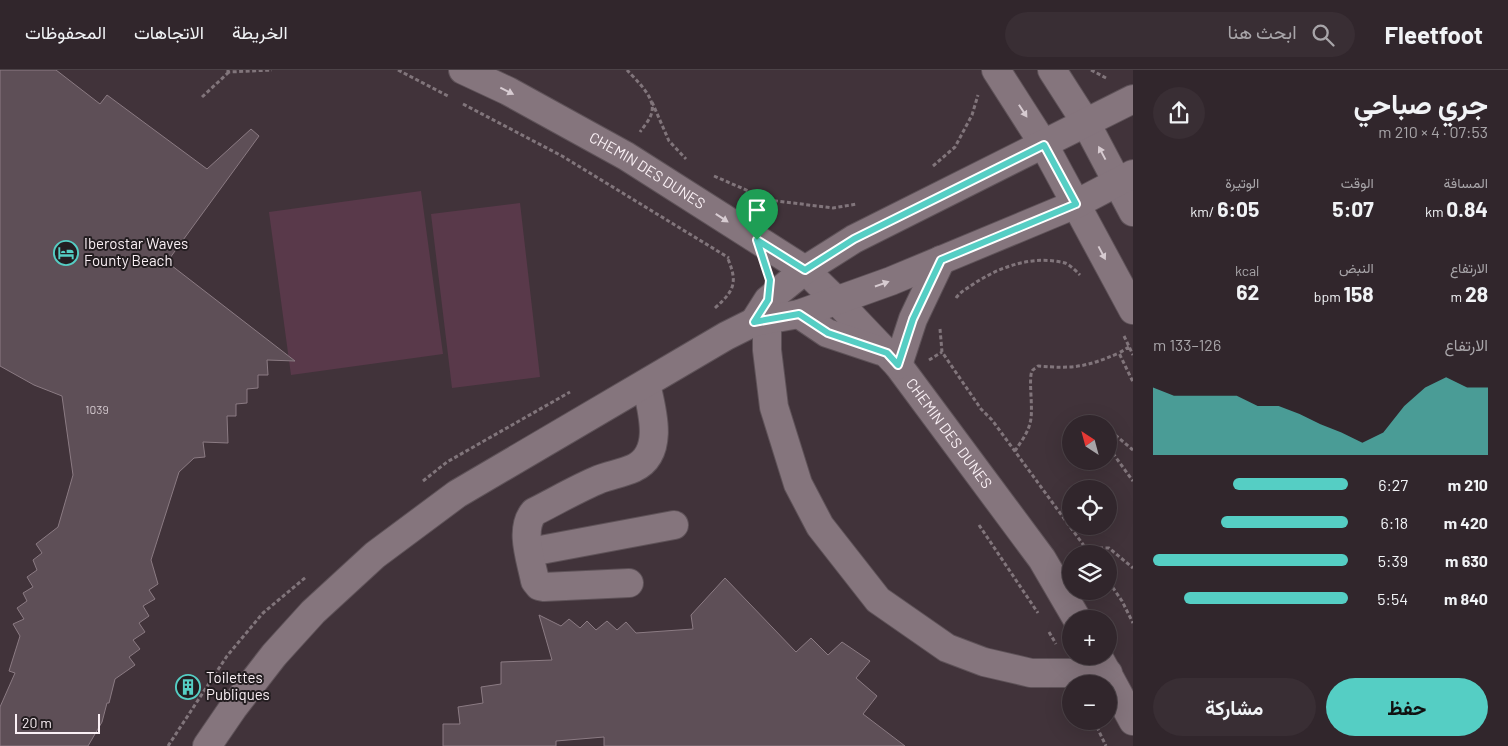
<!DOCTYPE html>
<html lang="ar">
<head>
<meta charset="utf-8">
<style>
	:root { --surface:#31262c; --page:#392e34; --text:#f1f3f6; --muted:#a8a5a9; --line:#4c4348; --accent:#55cec4 }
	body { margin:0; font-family:Barlow,Vazirmatn,sans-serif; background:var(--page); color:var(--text); direction:rtl; height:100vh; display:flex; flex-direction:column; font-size:19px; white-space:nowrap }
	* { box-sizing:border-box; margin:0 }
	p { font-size:16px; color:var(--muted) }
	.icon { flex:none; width:28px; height:28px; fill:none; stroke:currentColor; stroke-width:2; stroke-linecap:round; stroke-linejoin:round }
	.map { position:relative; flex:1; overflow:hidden; direction:ltr }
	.details { display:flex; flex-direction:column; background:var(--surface); width:375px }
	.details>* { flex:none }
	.needle { width:32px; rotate:324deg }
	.controls { position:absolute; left:1062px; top:345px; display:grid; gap:10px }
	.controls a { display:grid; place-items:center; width:55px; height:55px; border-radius:50%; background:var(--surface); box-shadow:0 5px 20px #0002,0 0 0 1px var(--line); font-size:25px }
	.scale { position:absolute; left:15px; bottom:12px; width:85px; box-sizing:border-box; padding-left:5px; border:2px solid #faf0f5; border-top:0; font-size:14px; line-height:18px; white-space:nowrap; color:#faf0f5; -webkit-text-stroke:4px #231d20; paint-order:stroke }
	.pin { position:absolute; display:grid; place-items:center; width:42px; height:42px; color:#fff; margin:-51px -21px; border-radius:50% 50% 50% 0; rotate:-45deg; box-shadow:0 0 5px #0007 }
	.pin .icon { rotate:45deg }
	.round { display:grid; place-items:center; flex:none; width:52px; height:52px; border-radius:26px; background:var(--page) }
	.headline { display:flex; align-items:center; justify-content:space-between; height:85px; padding:0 20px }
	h1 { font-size:28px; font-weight:700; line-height:38px }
	.stats { display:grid; grid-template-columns:repeat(3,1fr); gap:8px; height:85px; padding:5px 20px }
	.stats div { display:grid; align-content:center }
	.stats b { font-size:21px; font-weight:700 }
	.stats small { font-size:14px; font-weight:400 }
	.stats p { font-size:14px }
	.chart { height:140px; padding:10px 20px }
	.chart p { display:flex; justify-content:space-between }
	.chart svg { width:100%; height:90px; margin-top:5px; fill:var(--accent); opacity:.7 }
	.button { display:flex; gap:10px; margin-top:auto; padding:10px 20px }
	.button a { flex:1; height:58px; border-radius:30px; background:var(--accent); color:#111; font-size:20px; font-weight:700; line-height:58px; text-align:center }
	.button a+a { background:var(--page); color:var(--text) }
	ul { padding:0 20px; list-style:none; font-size:16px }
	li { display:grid; grid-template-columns:80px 60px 1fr; align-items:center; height:38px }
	li i { height:12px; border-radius:6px; background:var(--accent) }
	header { display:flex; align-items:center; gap:30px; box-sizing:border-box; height:70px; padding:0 25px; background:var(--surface); border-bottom:1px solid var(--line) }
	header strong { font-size:24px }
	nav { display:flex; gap:28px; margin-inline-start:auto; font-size:18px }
	.search { width:350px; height:45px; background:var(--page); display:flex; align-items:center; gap:12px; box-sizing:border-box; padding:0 18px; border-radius:28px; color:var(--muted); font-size:19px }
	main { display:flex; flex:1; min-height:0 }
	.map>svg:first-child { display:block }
	.green { fill:#59394a }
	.building { fill:#5e4f57; stroke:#8b7b83 }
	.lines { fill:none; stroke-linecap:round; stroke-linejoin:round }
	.minor-casing { stroke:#5e5258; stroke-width:30 }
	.path { stroke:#81757b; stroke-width:3; stroke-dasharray:4 2.5; stroke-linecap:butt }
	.minor { stroke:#85757d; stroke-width:28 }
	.oneway { fill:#d7cbd1 }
	.route-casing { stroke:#fff; stroke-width:10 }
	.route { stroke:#55cec4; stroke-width:6 }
	.labels { text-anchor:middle; stroke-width:4; stroke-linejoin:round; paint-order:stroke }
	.number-label { font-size:12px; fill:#d3c8ce }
	.street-label { font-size:15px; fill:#faf0f5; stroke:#231d20 }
	.poi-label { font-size:15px; fill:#faf0f5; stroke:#231d20; text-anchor:start }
</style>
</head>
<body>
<header>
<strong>Fleetfoot</strong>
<div class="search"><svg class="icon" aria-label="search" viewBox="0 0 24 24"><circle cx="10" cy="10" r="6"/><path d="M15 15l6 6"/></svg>ابحث هنا</div>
<nav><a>الخريطة</a><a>الاتجاهات</a><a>المحفوظات</a></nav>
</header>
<main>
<section class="details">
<div class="headline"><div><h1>جري صباحي</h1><p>07:53 · 4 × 210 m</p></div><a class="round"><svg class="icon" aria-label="share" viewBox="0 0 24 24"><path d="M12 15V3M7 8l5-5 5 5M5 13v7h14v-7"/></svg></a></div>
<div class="stats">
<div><p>المسافة</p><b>0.84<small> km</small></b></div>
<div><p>الوقت</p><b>5:07</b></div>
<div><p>الوتيرة</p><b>6:05<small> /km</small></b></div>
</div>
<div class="stats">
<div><p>الارتفاع</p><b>28<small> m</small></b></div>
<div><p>النبض</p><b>158<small> bpm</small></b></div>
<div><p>kcal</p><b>62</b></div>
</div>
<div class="chart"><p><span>الارتفاع</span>126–133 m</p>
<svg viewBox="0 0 160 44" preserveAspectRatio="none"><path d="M0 44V11L10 15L20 15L30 15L40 15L50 20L60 20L70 24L80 29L90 33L100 38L110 33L120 20L130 11L140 6L150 11L160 11V44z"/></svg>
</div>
<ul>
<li><b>210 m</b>6:27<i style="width:59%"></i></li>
<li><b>420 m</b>6:18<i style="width:65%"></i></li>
<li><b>630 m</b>5:39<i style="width:100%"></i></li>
<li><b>840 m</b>5:54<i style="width:84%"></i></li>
</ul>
<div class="button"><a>حفظ</a><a>مشاركة</a></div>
</section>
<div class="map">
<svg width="1133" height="676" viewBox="0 0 1133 676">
	<rect width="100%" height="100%" fill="#41333a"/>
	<!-- green -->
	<path class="green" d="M421 121 443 284 291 305 269 142Z
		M520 133 540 307 452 318 431 144Z"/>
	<!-- building -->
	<path class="building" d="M0 0H56L100 34 107 25 207 99 251 59 259 66 167 192 295 291 267 290 268 305H258V318L247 319V333L236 334V346H227L228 373 203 372 205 387 194 388 179 402 151 490 158 514 149 520 155 529 143 536 149 546 139 553 145 562 133 570 140 579 129 587 135 595 115 609 109 633H107L102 652 88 676H0V637L15 603 9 601 20 566 13 554 24 549 17 538 27 531 23 523 33 517 27 507 37 500 33 490 42 483 36 474 58 457 73 405 62 326 34 315 0 296Z
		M725 508 796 582 811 568 828 585 842 572 870 591 856 608 877 626 863 644 905 676H604V667L556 671V676H443V654H460L458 637 483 633 481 617 501 614V592L552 590 539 545 561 556 569 549 580 558 587 551 596 560 607 551 617 560 626 552 636 563 693 559 691 545Z"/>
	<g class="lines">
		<defs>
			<g id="minor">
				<path id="s1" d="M463 0 508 21 626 86 805 200 836 230 898 295 1042 489 1077 549"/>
				<path d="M996 0 1044 75 1133 240"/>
				<path d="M1052 0 1086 53 1133 142"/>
				<path d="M799 244 827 263 881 281"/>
				<path d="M767 251V280L774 337 798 414 820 456 878 530 947 578 984 592 1031 603H1108"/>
				<path d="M754 252 768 230 805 200 854 169 1133 29"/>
				<path d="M898 295 913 249 941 190"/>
				<path d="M530 482 674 455"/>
				<path d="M629 513 544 517 539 516 535 511C531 490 519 459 534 442 556 431 578 418 600 409 611 405 623 403 634 398 665 383 652 340 646 314"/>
				<path d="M1099 588 1133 651"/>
				<path d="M207 676 233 638 274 585 313 542 375 485 457 424 726 266 754 252 799 244 891 211 1076 134 1133 104"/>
			</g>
		</defs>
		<!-- minor casing -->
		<use href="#minor" class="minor-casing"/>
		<!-- path -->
		<path class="path" d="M227 0 229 2 272 0
			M398 0 448 26
			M627 0C636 10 655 27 652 41 651 49 644 56 640 62
			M1091 0 1108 9
			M202 27 229 2
			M652 32 669 71 686 89
			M463 34 562 86 729 188
			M933 96 955 77 972 45 978 25
			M714 106 769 130 833 138 857 134
			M762 140 769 130
			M956 228C961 221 968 218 975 213 1001 196 1034 185 1065 193 1070 195 1076 201 1080 205
			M715 238C734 221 738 213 728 189
			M940 259 942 282 981 339 992 350 1090 484
			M1124 266 1133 285
			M1129 277 1119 283 1133 312
			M929 290 942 282
			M1109 364H1114L1133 380
			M1109 378 1133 411
			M1015 381C1020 373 1028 363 1030 353 1034 341 1028 310 1032 301 1033 299 1036 298 1038 296 1074 299 1086 297 1119 283
			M423 411 447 392 570 322
			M979 455 1038 543
			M1086 478H1109L1133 498
			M1109 512 1122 531 1133 553
			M1049 562 1056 574
			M1094 651 1106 676
			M168 676 227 586 263 543 306 507"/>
		<!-- minor -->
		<use href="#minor" class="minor"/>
	</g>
	<!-- one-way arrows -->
	<defs><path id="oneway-solid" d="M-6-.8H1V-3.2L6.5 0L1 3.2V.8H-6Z" transform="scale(1.25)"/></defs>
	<g class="oneway">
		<use href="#oneway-solid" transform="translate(507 21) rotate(27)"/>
		<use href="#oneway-solid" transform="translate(1023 41) rotate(57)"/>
		<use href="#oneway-solid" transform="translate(1102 83) rotate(-118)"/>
		<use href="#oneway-solid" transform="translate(722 148) rotate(33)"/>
		<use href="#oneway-solid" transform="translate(1102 183) rotate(62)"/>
		<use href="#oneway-solid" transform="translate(882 214) rotate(-19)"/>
	</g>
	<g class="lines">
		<defs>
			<path id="route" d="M1044 75 1076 134 941 190 913 249 898 295 887 283 828 263 799 244 754 252 768 230 770 210 757 170 805 200 854 169Z"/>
		</defs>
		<!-- route casing -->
		<use href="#route" class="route-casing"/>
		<!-- route -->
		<use href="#route" class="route"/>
	</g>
	<!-- icons -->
	<defs>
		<symbol id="hotel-ring" viewBox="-11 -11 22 22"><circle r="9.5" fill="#231d20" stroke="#55cec4" stroke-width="1.5"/><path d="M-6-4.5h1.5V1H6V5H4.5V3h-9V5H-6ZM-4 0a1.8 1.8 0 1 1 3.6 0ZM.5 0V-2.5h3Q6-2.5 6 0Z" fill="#55cec4"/></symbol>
		<symbol id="building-ring" viewBox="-11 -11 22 22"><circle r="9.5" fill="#231d20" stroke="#55cec4" stroke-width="1.5"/><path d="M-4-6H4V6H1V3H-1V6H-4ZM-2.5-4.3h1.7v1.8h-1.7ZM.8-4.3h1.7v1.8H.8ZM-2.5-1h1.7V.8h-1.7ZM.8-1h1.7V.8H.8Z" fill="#55cec4"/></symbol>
	</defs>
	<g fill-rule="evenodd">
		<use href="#hotel-ring" x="52" y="169" width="28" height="28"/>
		<use href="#building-ring" x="174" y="603" width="28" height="28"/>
	</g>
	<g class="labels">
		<!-- number labels -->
		<g class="number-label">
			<text x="97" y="344">1039</text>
		</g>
		<!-- street labels -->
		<g class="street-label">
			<text dy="5" stroke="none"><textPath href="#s1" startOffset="210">CHEMIN DES DUNES</textPath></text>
			<text dy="5" stroke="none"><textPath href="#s1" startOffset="615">CHEMIN DES DUNES</textPath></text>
		</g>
		<!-- poi labels -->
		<g class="poi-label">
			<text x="84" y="179">Iberostar Waves<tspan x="84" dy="17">Founty Beach</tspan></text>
			<text x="206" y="613">Toilettes<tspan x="206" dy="17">Publiques</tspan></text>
		</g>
	</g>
</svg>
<div class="controls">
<a><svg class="needle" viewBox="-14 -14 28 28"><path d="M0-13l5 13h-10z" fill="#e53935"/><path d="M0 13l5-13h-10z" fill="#a8a5a9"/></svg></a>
<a><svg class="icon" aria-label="locate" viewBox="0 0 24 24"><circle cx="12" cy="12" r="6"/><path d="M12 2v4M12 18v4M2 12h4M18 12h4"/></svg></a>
<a><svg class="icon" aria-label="layers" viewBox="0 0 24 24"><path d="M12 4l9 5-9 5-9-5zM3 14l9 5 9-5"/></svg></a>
<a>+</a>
<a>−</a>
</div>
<div class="scale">20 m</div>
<div class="pin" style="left:757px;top:170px;background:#1e9e55"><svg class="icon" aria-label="arrive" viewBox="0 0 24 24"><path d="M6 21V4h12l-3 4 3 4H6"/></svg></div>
</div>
</main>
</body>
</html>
